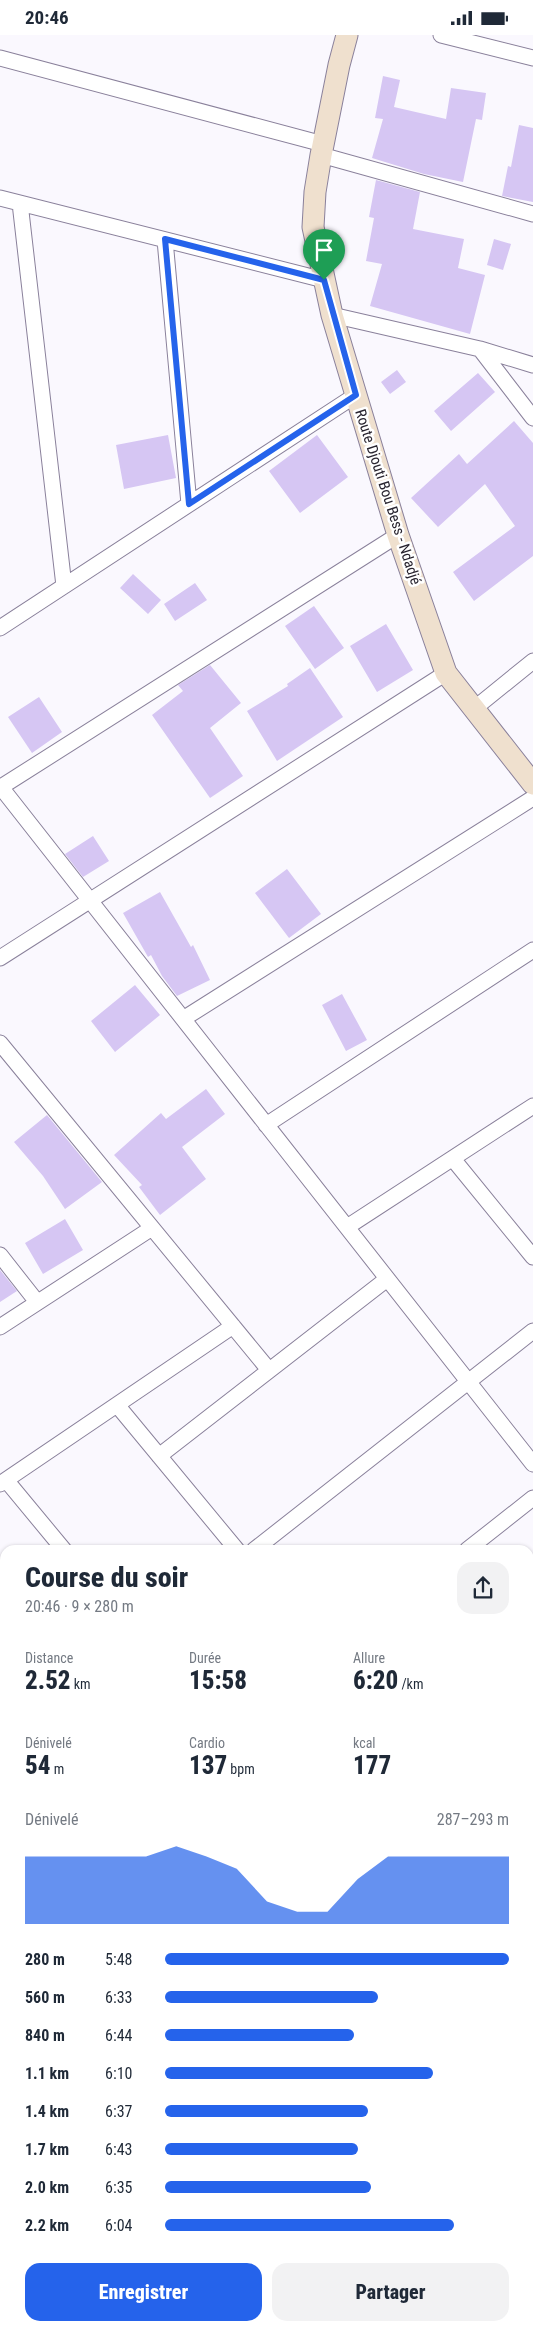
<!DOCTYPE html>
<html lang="fr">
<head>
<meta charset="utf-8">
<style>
	:root { --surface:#fff; --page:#f2f2f3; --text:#1f2937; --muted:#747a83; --accent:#2563eb }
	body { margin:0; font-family:"Roboto Condensed",sans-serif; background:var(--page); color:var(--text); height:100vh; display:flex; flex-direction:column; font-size:19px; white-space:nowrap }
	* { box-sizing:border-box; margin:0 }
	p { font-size:16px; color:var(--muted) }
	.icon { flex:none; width:28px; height:28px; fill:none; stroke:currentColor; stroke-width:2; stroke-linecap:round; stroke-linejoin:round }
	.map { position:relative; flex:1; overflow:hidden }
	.panel { position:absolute; left:0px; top:1510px; width:534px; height:786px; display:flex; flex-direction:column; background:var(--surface); border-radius:15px 15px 0 0; box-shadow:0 1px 4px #0004 }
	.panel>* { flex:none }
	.pin { position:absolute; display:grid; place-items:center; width:42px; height:42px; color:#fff; margin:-51px -21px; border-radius:50% 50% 50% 0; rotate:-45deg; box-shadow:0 0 5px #0007 }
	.pin .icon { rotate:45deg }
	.round { display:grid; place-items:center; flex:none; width:52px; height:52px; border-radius:15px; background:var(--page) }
	.overview { display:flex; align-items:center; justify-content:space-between; height:85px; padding:0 25px }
	h1 { font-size:28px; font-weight:800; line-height:38px }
	.figures { display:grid; grid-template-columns:repeat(3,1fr); gap:8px; height:85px; padding:5px 25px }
	.figures div { display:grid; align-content:center }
	.figures b { font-size:25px; font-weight:800 }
	.figures small { font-size:14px; font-weight:400 }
	.figures p { font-size:14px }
	.chart { height:140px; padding:10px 25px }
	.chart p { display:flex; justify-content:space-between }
	.chart svg { width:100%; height:90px; margin-top:5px; fill:var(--accent); opacity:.7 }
	.primary-button { display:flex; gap:10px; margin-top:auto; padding:10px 25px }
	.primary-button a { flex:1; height:58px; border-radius:15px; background:var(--accent); color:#fff; font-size:20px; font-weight:800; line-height:58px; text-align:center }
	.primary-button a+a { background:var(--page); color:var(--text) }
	ul { padding:0 25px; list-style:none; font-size:16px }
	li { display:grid; grid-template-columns:80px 60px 1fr; align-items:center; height:38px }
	li i { height:12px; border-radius:6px; background:var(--accent) }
	.status { display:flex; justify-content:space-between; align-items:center; height:35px; padding:0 25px; background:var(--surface); direction:ltr }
	.status svg { height:14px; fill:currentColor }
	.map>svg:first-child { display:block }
	.building { fill:#d6c6f3 }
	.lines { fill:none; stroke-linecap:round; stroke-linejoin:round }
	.minor-casing { stroke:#8a819b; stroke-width:17 }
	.secondary-casing { stroke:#8a819b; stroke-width:23 }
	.minor { stroke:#fff; stroke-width:15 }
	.secondary { stroke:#efe0ce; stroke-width:21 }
	.route-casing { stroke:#fff; stroke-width:10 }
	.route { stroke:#2563eb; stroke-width:6 }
	.labels { text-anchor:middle; stroke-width:5; stroke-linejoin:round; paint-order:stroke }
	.street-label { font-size:15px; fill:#292530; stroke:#fff }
</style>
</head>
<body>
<div class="status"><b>20:46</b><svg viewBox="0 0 49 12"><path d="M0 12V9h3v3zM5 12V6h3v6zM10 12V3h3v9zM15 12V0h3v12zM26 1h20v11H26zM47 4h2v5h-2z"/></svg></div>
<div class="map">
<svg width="533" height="2296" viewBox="0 0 533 2296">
	<rect width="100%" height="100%" fill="#faf8fe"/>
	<!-- building -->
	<path class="building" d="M383 41 400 45 394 72 446 84 451 53 486 58 482 85 476 84 463 147 424 139 372 123 383 84 375 83Z
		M519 90 533 93V167L502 161 508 131 511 132Z
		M376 145 420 157 413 194 464 204 458 233 485 240 470 299 370 271 382 229 366 226 374 183 369 182Z
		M494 204 511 209 503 235 487 230Z
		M397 335 406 347 390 359 381 347Z
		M478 338 495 357 451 396 434 376Z
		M514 386 533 408V521L474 566 453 537 515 491 485 449 438 492 411 463 459 419 467 429Z
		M168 400 176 443 124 454 116 410Z
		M317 400 348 442 300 478 269 436Z
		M133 539 161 565 148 579 120 553Z
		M195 548 207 565 175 586 164 569Z
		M314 571 344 613 315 634 285 591Z
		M386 589 413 635 377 657 350 611Z
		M210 630 241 668 210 693 243 741 210 763 152 680 183 656 178 650Z
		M310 633 343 682 277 726 247 676 288 651 287 649Z
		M39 662 62 697 32 718 8 682Z
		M93 801 109 826 83 842 65 819Z
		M287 834 321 879 289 903 255 858Z
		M160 857 191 912 193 910 210 945 177 961 162 941 151 920 148 922 123 878Z
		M135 950 160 980 115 1017 91 986Z
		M342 959 367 1005 346 1016 322 970Z
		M206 1054 225 1079 182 1112 206 1144 160 1180 139 1152 142 1150 114 1120 161 1078 166 1084Z
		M47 1080 102 1147 65 1174 43 1141 14 1107Z
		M65 1184 83 1215 43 1239 25 1208Z
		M0 1235 17 1256 0 1267Z"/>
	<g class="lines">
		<defs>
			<path id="minor" d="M441 0 533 23
				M0 23 323 109
				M321 120 533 179
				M0 163 324 245
				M20 168 64 551
				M165 205 189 469
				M332 280 480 314 533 330
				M480 314 533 383
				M0 593 356 360
				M475 673 533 626
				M0 751 533 1429
				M1 752 398 500
				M0 923 446 638
				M183 984 533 763
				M0 1008 269 1335
				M266 1090 533 915
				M453 1124 533 1222
				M347 1192 533 1071
				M0 1220 37 1267
				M0 1292 152 1193
				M117 1370 237 1515
				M159 1421 387 1244
				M6 1445 64 1515
				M0 1449 233 1291
				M254 1515 533 1296
				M467 1515 533 1463
				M0 1660 5 1666
				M0 1692 5 1688
				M529 1878 533 1875
				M0 1922 5 1928
				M529 2058 533 2064
				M0 2214 5 2220
				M0 2253 5 2250
				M64 2291 68 2296
				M270 2291 274 2296"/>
			<path id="secondary" d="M347 0 339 30 321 120 315 157 313 192 332 280 398 500 446 638 533 749
				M529 1668 533 1665
				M506 2291 510 2296"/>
		</defs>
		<!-- minor casing -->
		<use href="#minor" class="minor-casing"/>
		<!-- secondary casing -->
		<use href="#secondary" class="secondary-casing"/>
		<!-- minor -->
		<use href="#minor" class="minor"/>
		<!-- secondary -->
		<use href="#secondary" class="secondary"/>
	</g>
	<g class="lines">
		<defs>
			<path id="route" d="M165 204 324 245 356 360 189 469Z"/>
		</defs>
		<!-- route casing -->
		<use href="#route" class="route-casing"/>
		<!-- route -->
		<use href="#route" class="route"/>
	</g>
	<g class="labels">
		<!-- street labels -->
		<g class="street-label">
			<text transform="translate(388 462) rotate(72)" y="5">Route Djouti Bou Bess - Ndadjé</text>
		</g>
	</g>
</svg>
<div class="pin" style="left:324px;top:245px;background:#1e9e55"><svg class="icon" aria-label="arrive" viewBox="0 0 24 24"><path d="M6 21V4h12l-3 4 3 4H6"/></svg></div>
<section class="panel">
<div class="overview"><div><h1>Course du soir</h1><p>20:46 · 9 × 280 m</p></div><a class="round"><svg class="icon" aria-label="share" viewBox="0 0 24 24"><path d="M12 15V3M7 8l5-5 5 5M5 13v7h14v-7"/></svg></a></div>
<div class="figures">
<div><p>Distance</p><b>2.52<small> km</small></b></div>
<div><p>Durée</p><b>15:58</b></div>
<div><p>Allure</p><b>6:20<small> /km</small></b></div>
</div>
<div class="figures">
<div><p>Dénivelé</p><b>54<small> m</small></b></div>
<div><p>Cardio</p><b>137<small> bpm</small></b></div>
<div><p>kcal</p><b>177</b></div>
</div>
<div class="chart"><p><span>Dénivelé</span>287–293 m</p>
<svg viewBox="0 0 160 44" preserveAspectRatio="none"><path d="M0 44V11L10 11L20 11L30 11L40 11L50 6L60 11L70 17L80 33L90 38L100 38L110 22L120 11L130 11L140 11L150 11L160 11V44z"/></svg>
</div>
<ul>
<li><b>280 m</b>5:48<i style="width:100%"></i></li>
<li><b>560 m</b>6:33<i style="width:62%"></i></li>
<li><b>840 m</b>6:44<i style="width:55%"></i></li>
<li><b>1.1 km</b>6:10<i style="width:78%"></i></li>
<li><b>1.4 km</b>6:37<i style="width:59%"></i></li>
<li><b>1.7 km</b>6:43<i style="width:56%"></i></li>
<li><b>2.0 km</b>6:35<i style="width:60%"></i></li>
<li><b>2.2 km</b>6:04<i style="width:84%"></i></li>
</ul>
<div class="primary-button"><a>Enregistrer</a><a>Partager</a></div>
</section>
</div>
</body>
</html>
